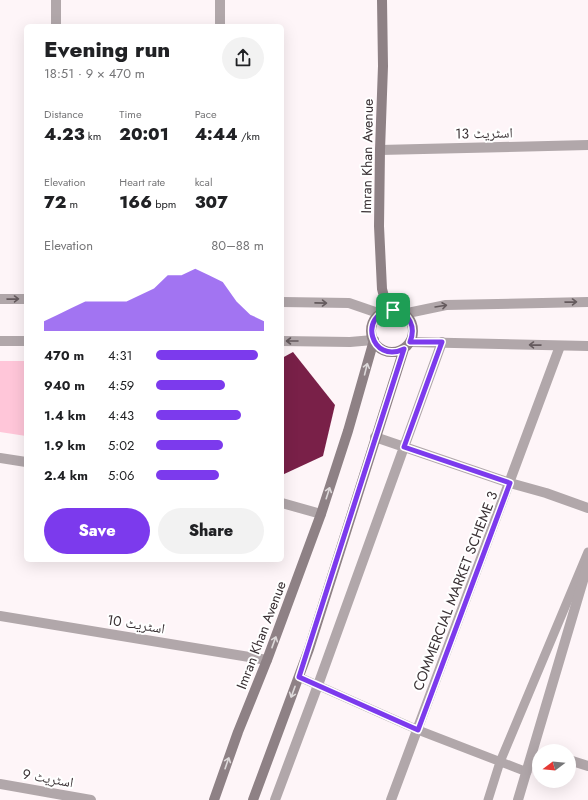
<!DOCTYPE html>
<html lang="en">
<head>
<meta charset="utf-8">
<style>
	:root { --surface:#fff; --page:#f2f2f2; --text:#202124; --muted:#757577; --accent:#7c3aed }
	body { margin:0; font-family:Jost,"Noto Naskh Arabic",sans-serif; background:var(--page); color:var(--text); height:100vh; display:flex; flex-direction:column; font-size:15px; white-space:nowrap }
	* { box-sizing:border-box; margin:0 }
	p { font-size:13px; color:var(--muted) }
	.icon { flex:none; width:22px; height:22px; fill:none; stroke:currentColor; stroke-width:2; stroke-linecap:round; stroke-linejoin:round }
	.map { position:relative; flex:1; overflow:hidden }
	.drawer { position:absolute; left:24px; top:24px; width:260px; height:538px; display:flex; flex-direction:column; background:var(--surface); border-radius:6px; box-shadow:0 4px 16px #0002 }
	.drawer>* { flex:none }
	.needle { width:26px; rotate:254deg }
	.controls { position:absolute; left:532px; top:744px; display:grid; gap:8px }
	.controls a { display:grid; place-items:center; width:44px; height:44px; border-radius:50%; background:var(--surface); box-shadow:0 4px 16px #0002; font-size:20px }
	.pin { position:absolute; display:grid; place-items:center; width:34px; height:34px; color:#fff; margin:-17px; border-radius:8px; box-shadow:0 2px 6px #0006 }
	.round { display:grid; place-items:center; flex:none; width:42px; height:42px; border-radius:21px; background:var(--page) }
	.summary { display:flex; align-items:center; justify-content:space-between; height:68px; padding:0 20px }
	h1 { font-size:22px; font-weight:800; line-height:30px }
	.figures { display:grid; grid-template-columns:repeat(3,1fr); gap:6px; height:68px; padding:4px 20px }
	.figures div { display:grid; align-content:center }
	.figures b { font-size:17px; font-weight:800 }
	.figures small { font-size:11px; font-weight:400 }
	.figures p { font-size:11px }
	.chart { height:112px; padding:8px 20px }
	.chart p { display:flex; justify-content:space-between }
	.chart svg { width:100%; height:72px; margin-top:4px; fill:var(--accent); opacity:.7 }
	.primary-button { display:flex; gap:8px; margin-top:auto; padding:8px 20px }
	.primary-button a { flex:1; height:46px; border-radius:24px; background:var(--accent); color:#fff; font-size:16px; font-weight:800; line-height:46px; text-align:center }
	.primary-button a+a { background:var(--page); color:var(--text) }
	ul { padding:0 20px; list-style:none; font-size:13px }
	li { display:grid; grid-template-columns:64px 48px 1fr; align-items:center; height:30px }
	li i { height:10px; border-radius:5px; background:var(--accent) }
	.map>svg:first-child { display:block }
	.green { fill:#ffc6d9 }
	.building { fill:#792048 }
	.lines { fill:none; stroke-linecap:round; stroke-linejoin:round }
	.service { stroke:#b1a7aa; stroke-width:9 }
	.minor { stroke:#b1a7aa; stroke-width:10 }
	.tertiary { stroke:#b1a7aa; stroke-width:10 }
	.secondary { stroke:#8e8185; stroke-width:10 }
	.oneway { stroke:#645a5d }
	.oneway2 { stroke:#ddd9da }
	.route-casing { stroke:#fff; stroke-width:8 }
	.route { stroke:#7c3aed; stroke-width:5 }
	.labels { text-anchor:middle; stroke-width:4; stroke-linejoin:round; paint-order:stroke }
	.street-label { font-size:14px; fill:#3a3134; stroke:#fff }
</style>
</head>
<body>
<div class="map">
<svg width="588" height="800" viewBox="0 0 588 800">
	<rect width="100%" height="100%" fill="#fef5f8"/>
	<!-- green -->
	<path class="green" d="M0 361H26V436L0 432Z"/>
	<!-- building -->
	<path class="building" d="M293 352 335 405 323 456 282 475V358Z"/>
	<g class="lines">
		<!-- service -->
		<path class="service" d="M299 677 418 730 527 772
			M488 800 500 762 588 552"/>
		<!-- minor -->
		<path class="minor" d="M56 0V26
			M220 26V0
			M380 150 588 145
			M375 437 510 483 546 493 588 508
			M0 458 26 462
			M282 503 321 514
			M0 616 267 660
			M569 760 588 766
			M0 784 91 800
			M275 800 318 685 442 342
			M391 800 560 346
			M518 800 588 564"/>
		<!-- tertiary -->
		<path class="tertiary" d="M0 299H26
			M282 302 349 303 381 314
			M403 314 446 305 588 302
			M0 341H26
			M282 341 350 342 373 340
			M410 342 588 346"/>
		<!-- secondary -->
		<path class="secondary" d="M382 0 383 66 380 150 379 226 382 289 388 311
			M371 331a21 21 0 1 1 42 0a21 21 0 1 1-42 0Z
			M214 800 238 732 267 660 321 514 348 431 374 340
			M253 800 309 649 404 349"/>
	</g>
	<!-- one-way arrows -->
	<defs><path id="oneway-shaft" d="M-6 0H5M1.5-3L5.5 0L1.5 3" fill="none" stroke-width="1.6" stroke-linecap="round" stroke-linejoin="round"/></defs>
	<g class="oneway">
		<use href="#oneway-shaft" transform="translate(13 299) rotate(-1)"/>
		<use href="#oneway-shaft" transform="translate(571 302) rotate(-1)"/>
		<use href="#oneway-shaft" transform="translate(321 303) rotate(1)"/>
		<use href="#oneway-shaft" transform="translate(441 306) rotate(-9)"/>
		<use href="#oneway-shaft" transform="translate(292 341) rotate(-180)"/>
		<use href="#oneway-shaft" transform="translate(535 345) rotate(-179)"/>
	</g>
	<g class="oneway2">
		<use href="#oneway-shaft" transform="translate(366 369) rotate(-76)"/>
		<use href="#oneway-shaft" transform="translate(328 493) rotate(-72)"/>
		<use href="#oneway-shaft" transform="translate(274 642) rotate(-70)"/>
		<use href="#oneway-shaft" transform="translate(293 692) rotate(110)"/>
		<use href="#oneway-shaft" transform="translate(227 763) rotate(-71)"/>
	</g>
	<g class="lines">
		<defs>
			<path id="route" d="M393 310C410 313 416 327 410 342H442L404 447 510 483 418 730 299 677 404 349C371 365 357 313 393 310Z"/>
		</defs>
		<!-- route casing -->
		<use href="#route" class="route-casing"/>
		<!-- route -->
		<use href="#route" class="route"/>
	</g>
	<g class="labels">
		<!-- street labels -->
		<g class="street-label">
			<text transform="translate(484 133) rotate(-1)" y="5">اسٹریٹ 13</text>
			<text transform="translate(367 156) rotate(-89)" y="5">Imran Khan Avenue</text>
			<text transform="translate(455 591) rotate(-69)" y="5">COMMERCIAL MARKET SCHEME 3</text>
			<text transform="translate(136 624) rotate(9)" y="5">اسٹریٹ 10</text>
			<text transform="translate(261 635) rotate(-69)" y="5">Imran Khan Avenue</text>
			<text transform="translate(48 778) rotate(10)" y="5">اسٹریٹ 9</text>
		</g>
	</g>
</svg>
<div class="controls">
<a><svg class="needle" viewBox="-14 -14 28 28"><path d="M0-13l5 13h-10z" fill="#e53935"/><path d="M0 13l5-13h-10z" fill="#757577"/></svg></a>
</div>
<div class="pin" style="left:393px;top:310px;background:#1e9e55"><svg class="icon" aria-label="arrive" viewBox="0 0 24 24"><path d="M6 21V4h12l-3 4 3 4H6"/></svg></div>
<section class="drawer">
<div class="summary"><div><h1>Evening run</h1><p>18:51 · 9 × 470 m</p></div><a class="round"><svg class="icon" aria-label="share" viewBox="0 0 24 24"><path d="M12 15V3M7 8l5-5 5 5M5 13v7h14v-7"/></svg></a></div>
<div class="figures">
<div><p>Distance</p><b>4.23<small> km</small></b></div>
<div><p>Time</p><b>20:01</b></div>
<div><p>Pace</p><b>4:44<small> /km</small></b></div>
</div>
<div class="figures">
<div><p>Elevation</p><b>72<small> m</small></b></div>
<div><p>Heart rate</p><b>166<small> bpm</small></b></div>
<div><p>kcal</p><b>307</b></div>
</div>
<div class="chart"><p><span>Elevation</span>80–88 m</p>
<svg viewBox="0 0 160 44" preserveAspectRatio="none"><path d="M0 44V38L10 34L20 30L30 26L40 26L50 26L60 26L70 22L80 18L90 10L100 10L110 6L120 10L130 14L140 26L150 34L160 38V44z"/></svg>
</div>
<ul>
<li><b>470 m</b>4:31<i style="width:94%"></i></li>
<li><b>940 m</b>4:59<i style="width:64%"></i></li>
<li><b>1.4 km</b>4:43<i style="width:79%"></i></li>
<li><b>1.9 km</b>5:02<i style="width:62%"></i></li>
<li><b>2.4 km</b>5:06<i style="width:58%"></i></li>
</ul>
<div class="primary-button"><a>Save</a><a>Share</a></div>
</section>
</div>
</body>
</html>
